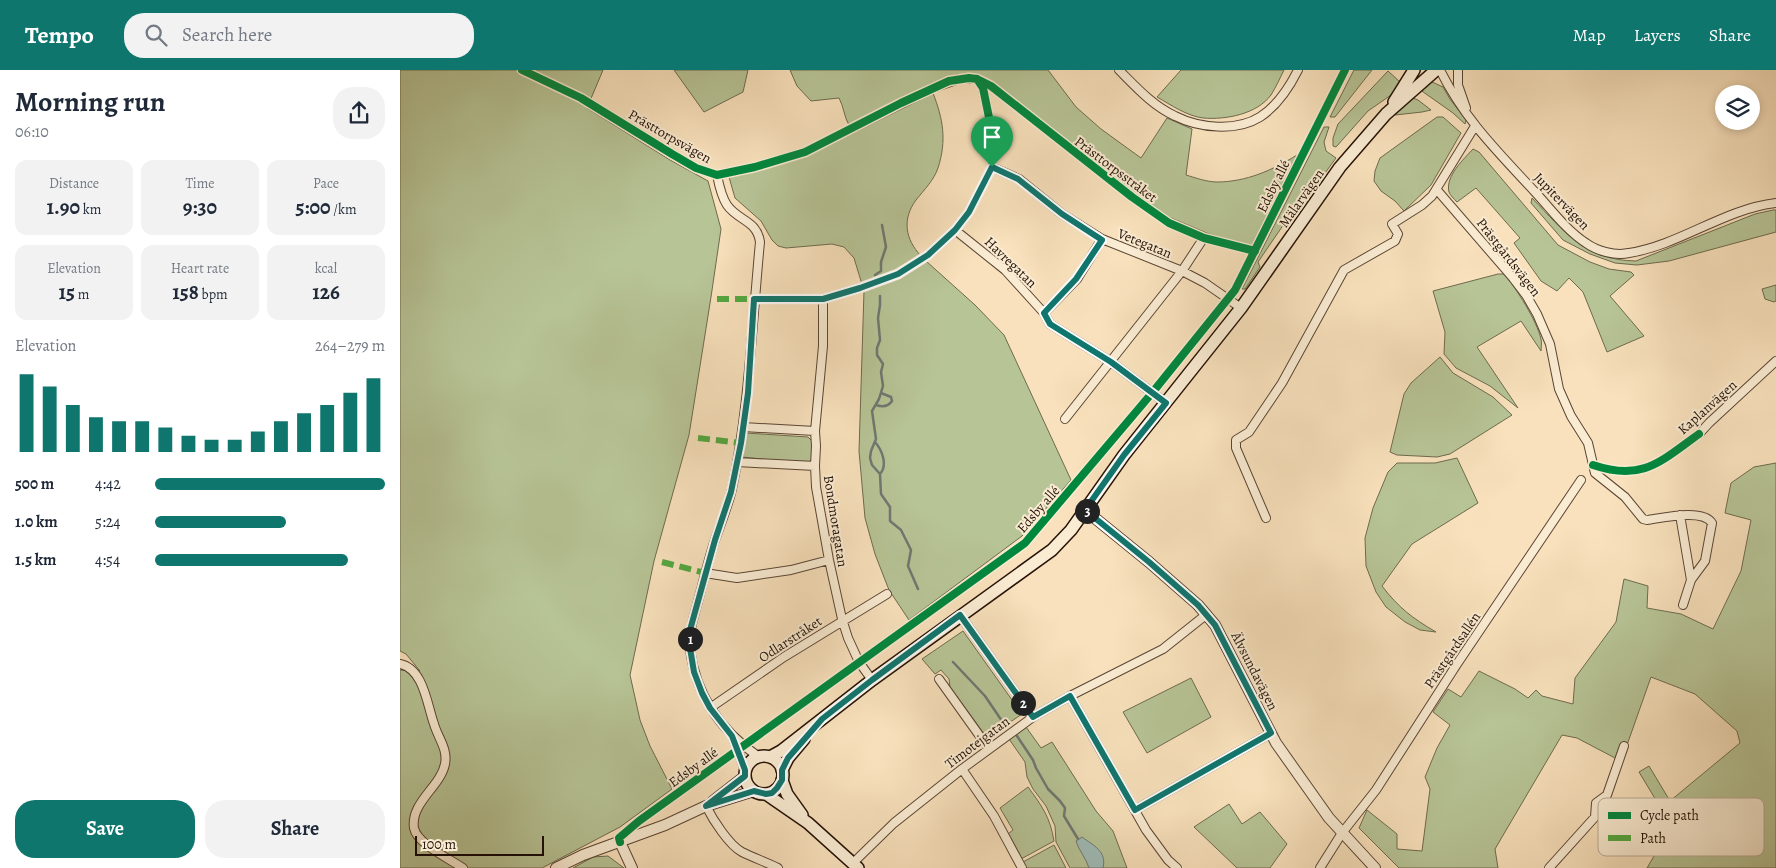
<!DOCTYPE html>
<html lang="en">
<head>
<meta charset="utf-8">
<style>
	:root { --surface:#fff; --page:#f2f2f3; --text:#1f2937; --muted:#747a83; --accent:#0f766e }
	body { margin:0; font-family:Alegreya,serif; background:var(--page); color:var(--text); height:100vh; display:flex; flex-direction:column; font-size:19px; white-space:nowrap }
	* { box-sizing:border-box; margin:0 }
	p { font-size:16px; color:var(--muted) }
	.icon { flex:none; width:28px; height:28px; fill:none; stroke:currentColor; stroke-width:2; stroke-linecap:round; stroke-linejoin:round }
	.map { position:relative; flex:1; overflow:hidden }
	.panel { display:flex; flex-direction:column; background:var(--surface); width:400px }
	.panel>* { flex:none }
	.controls { position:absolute; left:1315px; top:15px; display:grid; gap:10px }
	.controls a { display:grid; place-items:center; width:45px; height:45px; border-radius:50%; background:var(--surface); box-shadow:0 2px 8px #0003; font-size:25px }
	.scale { position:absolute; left:15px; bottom:12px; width:129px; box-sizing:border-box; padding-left:5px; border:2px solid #251106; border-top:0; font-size:14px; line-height:18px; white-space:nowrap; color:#251106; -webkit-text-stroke:4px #faecd3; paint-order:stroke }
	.pin { position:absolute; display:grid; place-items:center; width:42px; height:42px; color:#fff; margin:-51px -21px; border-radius:50% 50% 50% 0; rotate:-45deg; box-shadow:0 0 5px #0007 }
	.pin .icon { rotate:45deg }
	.km { position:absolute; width:25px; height:25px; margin:-12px; border-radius:50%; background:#222; color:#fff; font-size:14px; line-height:25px; text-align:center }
	.round { display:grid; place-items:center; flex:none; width:52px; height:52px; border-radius:20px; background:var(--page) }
	.head { display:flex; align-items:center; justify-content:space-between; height:85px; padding:0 15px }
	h1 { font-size:28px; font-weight:600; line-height:38px }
	.metrics { display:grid; grid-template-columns:repeat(3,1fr); gap:8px; height:85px; padding:5px 15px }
	.metrics div { display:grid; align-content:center; border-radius:12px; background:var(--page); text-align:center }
	.metrics b { font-size:21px; font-weight:600 }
	.metrics small { font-size:14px; font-weight:400 }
	.metrics p { font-size:14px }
	.chart { height:140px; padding:10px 15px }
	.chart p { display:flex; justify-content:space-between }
	.chart svg { width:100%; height:90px; margin-top:5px; stroke:var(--accent); stroke-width:6 }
	.action { display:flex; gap:10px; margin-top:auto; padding:10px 15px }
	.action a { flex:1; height:58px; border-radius:20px; background:var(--accent); color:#fff; font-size:20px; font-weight:600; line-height:58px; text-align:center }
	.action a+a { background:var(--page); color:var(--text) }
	ul { padding:0 15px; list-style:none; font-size:16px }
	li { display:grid; grid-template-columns:80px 60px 1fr; align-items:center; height:38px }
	li i { height:12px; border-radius:6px; background:var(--accent) }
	header { display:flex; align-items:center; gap:30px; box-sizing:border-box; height:70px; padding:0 25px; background:var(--accent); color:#fff }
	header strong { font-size:24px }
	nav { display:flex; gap:28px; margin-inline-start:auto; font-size:18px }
	.search { width:350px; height:45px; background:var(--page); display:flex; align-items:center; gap:12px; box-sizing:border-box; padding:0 18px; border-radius:20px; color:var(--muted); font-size:19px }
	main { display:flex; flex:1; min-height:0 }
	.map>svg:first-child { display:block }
	.green { fill:#b7c496; stroke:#6e6a4e }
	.water { fill:#9fbcb8; stroke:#6e7871 }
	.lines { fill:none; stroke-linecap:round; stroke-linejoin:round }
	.stream { stroke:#6e7871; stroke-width:2.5 }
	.minor-casing { stroke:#5a4534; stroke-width:10 }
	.tertiary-casing { stroke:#5a4534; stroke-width:12 }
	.secondary-casing { stroke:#251106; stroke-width:14 }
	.minor { stroke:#faecd3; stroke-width:8 }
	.tertiary { stroke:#faecd3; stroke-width:10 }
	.secondary { stroke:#faecd3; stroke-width:11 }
	.quiet { stroke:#53a840; stroke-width:6; stroke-dasharray:12 6; stroke-linecap:butt }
	.cycleway-casing { stroke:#faecd3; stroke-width:11 }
	.cycleway { stroke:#00873e; stroke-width:8 }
	.route-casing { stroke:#fff; stroke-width:10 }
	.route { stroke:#0f766e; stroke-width:6 }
	.labels { text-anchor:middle; stroke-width:4; stroke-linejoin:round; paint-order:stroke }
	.street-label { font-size:14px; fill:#251106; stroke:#faecd3 }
	.key { fill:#faecd3; stroke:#baaa96; stroke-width:1 }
	.key-label { font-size:14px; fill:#251106 }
</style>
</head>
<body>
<header>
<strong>Tempo</strong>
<div class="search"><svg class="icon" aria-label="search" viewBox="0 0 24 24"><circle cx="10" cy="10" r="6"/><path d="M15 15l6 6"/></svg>Search here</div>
<nav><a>Map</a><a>Layers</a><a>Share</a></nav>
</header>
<main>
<section class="panel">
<div class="head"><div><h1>Morning run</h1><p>06:10</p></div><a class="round"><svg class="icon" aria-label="share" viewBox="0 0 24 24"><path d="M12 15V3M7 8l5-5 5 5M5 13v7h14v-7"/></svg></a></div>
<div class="metrics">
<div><p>Distance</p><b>1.90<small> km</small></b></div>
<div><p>Time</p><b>9:30</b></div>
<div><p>Pace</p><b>5:00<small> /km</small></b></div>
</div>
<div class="metrics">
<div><p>Elevation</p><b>15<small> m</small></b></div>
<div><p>Heart rate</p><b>158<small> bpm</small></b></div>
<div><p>kcal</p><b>126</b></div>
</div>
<div class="chart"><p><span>Elevation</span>264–279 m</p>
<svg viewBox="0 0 160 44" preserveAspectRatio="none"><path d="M5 44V6M15 44V12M25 44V21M35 44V27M45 44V29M55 44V29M65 44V32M75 44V36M85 44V38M95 44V38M105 44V34M115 44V29M125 44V25M135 44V21M145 44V15M155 44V8"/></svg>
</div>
<ul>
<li><b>500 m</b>4:42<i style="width:100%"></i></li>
<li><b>1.0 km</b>5:24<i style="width:57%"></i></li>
<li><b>1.5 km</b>4:54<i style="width:84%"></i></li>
</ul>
<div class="action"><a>Save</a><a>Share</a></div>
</section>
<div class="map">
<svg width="1376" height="798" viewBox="0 0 1376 798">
	<rect width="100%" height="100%" fill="#f8e1bc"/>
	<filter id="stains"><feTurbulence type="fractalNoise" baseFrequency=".004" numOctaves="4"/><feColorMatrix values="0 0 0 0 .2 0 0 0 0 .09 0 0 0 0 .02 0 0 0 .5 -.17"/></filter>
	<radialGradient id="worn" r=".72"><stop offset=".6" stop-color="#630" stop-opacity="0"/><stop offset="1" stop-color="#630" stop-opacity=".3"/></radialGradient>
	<!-- green -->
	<path class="green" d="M0 0H203L187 38 270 90 308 111 321 159 311 227 289 365 254 491 230 605 240 650 250 676 272 719 220 757 142 798H0V600L20 601 6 584 0 581Z
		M274 0H348L343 22 304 42Z
		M390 0H648L676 37 701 59 741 88 767 48 792 59 786 105C796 108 807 112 817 112 846 112 873 100 897 85L851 177 809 164 771 148 720 113 593 14C587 11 581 7 575 6 548 1 476 42 449 55 444 47 444 37 439 28L411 31 397 16Z
		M781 0H884C880 8 876 17 871 25 857 44 826 50 803 48 787 46 771 35 757 27Z
		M954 0H972L935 47H930Z
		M988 1 1000 12 991 25 968 41 936 77 933 76V68L938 54Z
		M1030 11 1043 17 1050 29 1066 50 1065 54 1053 43 1019 19Z
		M533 23C543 49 547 70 538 98 534 110 524 120 516 130 502 149 505 169 521 186L501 197 502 202 526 191 575 235 604 265 671 410 622 466 509 550 489 520 475 484 465 448 459 381 464 221 454 188 444 177 432 174 386 178 378 176 372 170 361 151 335 128 329 107 346 104 410 84Z
		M1013 28 1018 30 1031 40 1022 42 995 45 1007 32Z
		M1037 47H1043L1061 63 1031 115 1004 141 995 131 981 121 974 111 975 101 980 88Z
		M924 57H929L924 72 926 81 936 88 917 114 912 113 858 192 860 197 845 219H842Z
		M1073 79 1079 82 1158 175 1190 192 1209 199 1231 202 1234 205 1210 226 1244 266 1207 282 1183 222 1169 208 1157 221 1141 211 1114 173 1120 168 1076 118 1057 132C1054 129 1050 125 1049 122 1045 106 1064 89 1073 79Z
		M1132 128C1165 162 1184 190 1236 191L1355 144 1373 140H1376V162L1269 191 1237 195 1215 193 1190 184 1163 170 1131 133Z
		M1098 204H1104C1116 218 1137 251 1141 269 1142 273 1141 277 1141 281L1121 251 1077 277 1118 338 1090 316 1056 298 1044 284 1045 262 1033 221Z
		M1376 215V231L1374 232 1365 229 1362 219Z
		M1040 287 1053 303 1093 327 1112 345 1050 384 1037 387 997 385 990 382 1004 324 1011 313Z
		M346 363 408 367 413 372V391L411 394 342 387Z
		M1057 388 1078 433 1012 474 982 516C999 538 1012 548 1036 562L1020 560 1005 552 986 537 976 522 966 496 965 468 973 438 988 402 997 393H1035Z
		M1376 393V798H1247L1261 774 1268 750 1239 702 1249 696 1270 731 1340 673 1337 661 1295 624 1251 607 1227 675 1221 673 1215 688 1177 668 1162 665 1095 779 1098 798H999L959 758 967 740 997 764V779L1022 781 1030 719 1025 707 1037 678 1050 655 1033 642 1048 619 1061 627 1079 601 1115 619 1128 628 1136 620 1142 626 1173 634 1175 608 1216 552 1224 509 1248 516 1247 538 1281 544 1313 559 1341 501 1351 450 1325 443 1331 413 1354 397Z
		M563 561 622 644 587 668 550 617 549 609 541 600 535 604 522 589Z
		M791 608 811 647 747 683 723 642Z
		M626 657 641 678 652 672 696 741 713 761 727 798H670L656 772 655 756 646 736 633 719 627 707 625 692 609 669Z
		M628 717C642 736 650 747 654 771L621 789 608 764 613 760 600 738Z
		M829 734 842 754 860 742 887 774 870 798H837L794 757Z
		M654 775 666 798H626L623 792Z
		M208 786 224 798H173L193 787Z"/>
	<!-- water -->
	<path class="water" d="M682 767C694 776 707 781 703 798H689C686 788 679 781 676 771Z"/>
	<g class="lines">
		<!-- stream -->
		<path class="stream" d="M475 205 481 201V192L486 177 482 155
			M480 226V235L478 248 480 270 477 278V285L483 294 481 302 483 316 479 329 472 341 476 369 471 381 470 388 472 395 480 404 481 424 490 437V451L501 460 511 480 508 496 518 519
			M476 335C482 337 488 337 492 331L491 327 481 323
			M475 372C482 380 488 395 480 404
			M553 592 585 626 604 654
			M617 666 633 690 636 698 648 719 660 731 665 738 664 746 678 769"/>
		<defs>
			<path id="minor" d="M122 0 181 28 272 84 296 98 317 105 355 97 405 82 533 18 559 9H577L583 18 593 67 592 97 569 142 555 160 528 185 498 204 460 218 423 229H354
				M719 0C736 17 753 36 775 46 799 58 836 62 860 47 877 36 889 18 898 0
				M1040 0C1065 50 1098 82 1135 122 1151 139 1166 160 1186 173 1197 181 1215 186 1229 183 1280 175 1324 139 1376 133
				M1058 0V15L1066 38
				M592 97 619 109 662 144 702 169 782 201 805 213 841 238
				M317 105C319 115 321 126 327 135 338 151 357 150 360 172 352 255 349 338 332 419 328 436 321 453 315 470 308 491 303 513 297 535 293 550 288 564 290 579 296 626 321 661 359 687
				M1037 120 1113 208 1126 225 1137 244 1150 274 1159 319 1171 346 1188 373 1195 403 1225 427 1243 449 1247 450C1262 448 1303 438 1312 453L1305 491 1291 510 1283 535
				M555 160 605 200 644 243 650 254 711 292 766 333
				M423 229V276L415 361 416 376 415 396 416 417 429 490 442 549 448 568 459 592 472 610
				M644 243 677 209 702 169
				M665 349 782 201 801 172
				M343 357 415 361
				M1299 364 1309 353 1376 291
				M337 392 415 396
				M1280 445 1291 510
				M866 448 836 378V370L849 362 882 313 944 200 995 171 998 164 992 154 1022 135 1032 126 1075 56
				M305 503 337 508 391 500 429 490
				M560 545 633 647
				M0 594C24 599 27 635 34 654 38 668 48 679 45 694 41 716 10 733 14 758 17 774 50 789 63 798
				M539 609 589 679
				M670 626 746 760 768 790 777 798
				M310 638 384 587 487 524
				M333 668 345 700
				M562 699 594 746 622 798
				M306 736C313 750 329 775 342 782 354 788 366 792 378 798
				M735 740 871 663
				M453 793 494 753 562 699 633 647 670 626 763 579 807 544
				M920 798 942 763 976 720 1057 594 1181 410
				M1149 798 1195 747 1196 733 1207 725 1224 676"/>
			<path id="tertiary" d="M685 440 749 492 798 535 815 555 876 673 929 748 975 798
				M313 731 345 706
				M220 772 232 798
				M156 798 183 785 265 755 306 736 354 721"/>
			<path id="secondary" d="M994 32 1014 0
				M345 705a19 19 0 1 1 38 0a19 19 0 1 1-38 0Z
				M370 687 381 681 472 610 652 480 671 460 724 385 841 238 940 97 986 44 1036 0
				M382 700 388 688 404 669
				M382 710 387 724 402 745
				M366 724 408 753 458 798"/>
		</defs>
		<!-- minor casing -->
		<use href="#minor" class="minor-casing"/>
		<!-- tertiary casing -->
		<use href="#tertiary" class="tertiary-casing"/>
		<!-- secondary casing -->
		<use href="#secondary" class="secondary-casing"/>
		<!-- minor -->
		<use href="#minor" class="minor"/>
		<!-- tertiary -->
		<use href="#tertiary" class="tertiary"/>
		<!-- secondary -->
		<use href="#secondary" class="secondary"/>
		<!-- quiet -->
		<path class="quiet" d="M317 229H354
			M298 368 341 373
			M262 492 305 503"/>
		<defs>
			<path id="cycleway" d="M122 0 181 28 272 84 296 98 317 105 355 97 405 82 501 33 549 11 569 8 577 9 591 16 732 127 769 153 804 168 855 181
				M354 229H423L460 218 498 204 528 185 555 160 569 142 592 97 593 67 583 18 577 9
				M1193 395C1243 412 1261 391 1299 364
				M220 772 219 768 239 751 625 473 752 323 835 220 945 0"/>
		</defs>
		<!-- cycleway casing -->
		<use href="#cycleway" class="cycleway-casing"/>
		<!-- cycleway -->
		<use href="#cycleway" class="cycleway"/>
	</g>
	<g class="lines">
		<defs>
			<path id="route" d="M592 97 618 109 662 144 702 170 676 209 644 243 650 254 711 292 766 333 724 385 685 440 749 492 798 535 815 555 871 663 735 740 670 626 633 647 560 545 472 610 422 649 388 688 382 700V710L377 718 372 723 366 724 354 721 306 736 345 706V700L332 666 310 638 302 623 294 602 290 578V560L315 470 331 422 341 373 348 323 354 229H423L460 218 498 204 528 185 555 160 569 142Z"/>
		</defs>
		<!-- route casing -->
		<use href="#route" class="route-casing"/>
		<!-- route -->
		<use href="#route" class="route"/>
	</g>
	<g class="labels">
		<!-- street labels -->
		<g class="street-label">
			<text transform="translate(270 66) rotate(30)" y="5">Prästtorpsvägen</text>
			<text transform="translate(716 99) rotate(37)" y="5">Prästtorpsstråket</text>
			<text transform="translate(873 116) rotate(-64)" y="5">Edsby allé</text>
			<text transform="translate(901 128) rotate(-55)" y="5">Mälarvägen</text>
			<text transform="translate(1162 131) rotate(46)" y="5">Jupitervägen</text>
			<text transform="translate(745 173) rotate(22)" y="5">Vetegatan</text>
			<text transform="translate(1109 187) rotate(52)" y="5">Prästgårdsvägen</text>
			<text transform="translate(611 192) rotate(44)" y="5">Havregatan</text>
			<text transform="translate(1307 337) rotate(-42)" y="5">Kaplanvägen</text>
			<text transform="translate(638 439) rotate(-49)" y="5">Edsby allé</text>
			<text transform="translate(436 451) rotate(81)" y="5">Bondmoragatan</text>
			<text transform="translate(390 569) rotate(-33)" y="5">Odlarstråket</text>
			<text transform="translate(1052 580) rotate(-56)" y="5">Prästgårdsallén</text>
			<text transform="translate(855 601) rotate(63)" y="5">Älvsundavägen</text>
			<text transform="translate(577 672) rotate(-37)" y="5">Timotejgatan</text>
			<text transform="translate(293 697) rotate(-36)" y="5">Edsby allé</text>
		</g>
	</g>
	<!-- legend -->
	<rect x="1198" y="728" width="166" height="58" rx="8" class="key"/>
	<rect x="1208" y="742" width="23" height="7" fill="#00873e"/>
	<rect x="1208" y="765" width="23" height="6" fill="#53a840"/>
	<g class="key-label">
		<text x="1240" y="750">Cycle path</text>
		<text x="1240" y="773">Path</text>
	</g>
	<rect width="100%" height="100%" filter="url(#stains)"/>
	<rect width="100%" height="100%" fill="url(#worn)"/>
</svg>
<div class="controls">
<a><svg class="icon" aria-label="layers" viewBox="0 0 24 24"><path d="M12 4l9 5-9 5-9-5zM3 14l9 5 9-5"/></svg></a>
</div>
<div class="scale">100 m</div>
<div class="pin" style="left:592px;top:97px;background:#1e9e55"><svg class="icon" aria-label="arrive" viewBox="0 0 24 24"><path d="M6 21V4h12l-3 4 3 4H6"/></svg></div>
<b class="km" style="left:290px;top:569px">1</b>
<b class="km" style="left:623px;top:633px">2</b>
<b class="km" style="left:687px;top:441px">3</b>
</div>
</main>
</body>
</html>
